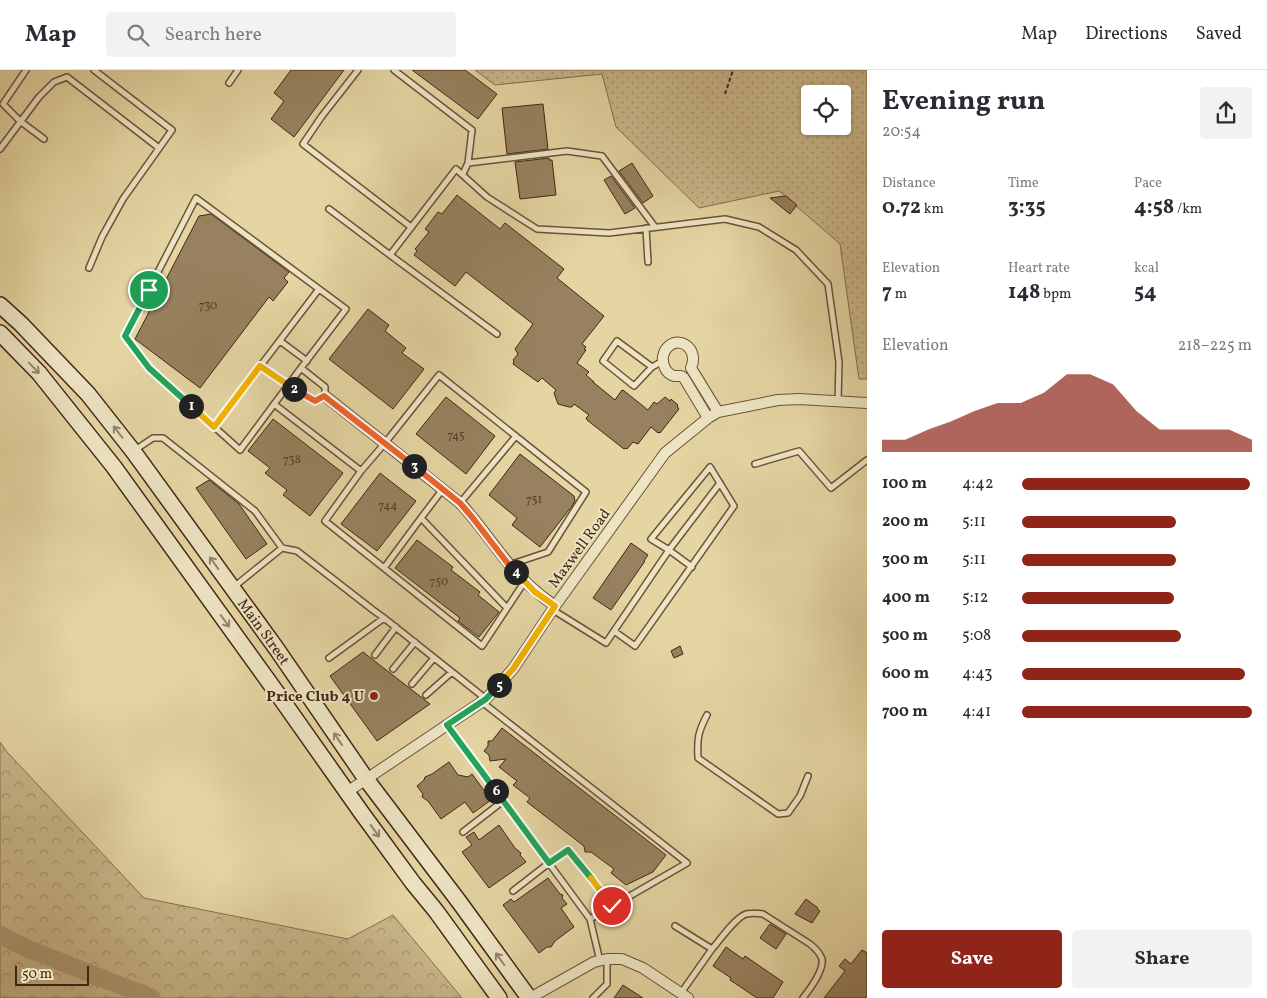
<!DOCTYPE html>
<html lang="en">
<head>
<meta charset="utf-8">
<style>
	:root { --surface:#fff; --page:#f2f2f3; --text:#2b2b33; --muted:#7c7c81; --line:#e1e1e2; --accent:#8f2418 }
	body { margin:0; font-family:Vollkorn,serif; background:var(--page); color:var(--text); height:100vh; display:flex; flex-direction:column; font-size:19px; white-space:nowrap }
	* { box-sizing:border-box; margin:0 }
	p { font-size:16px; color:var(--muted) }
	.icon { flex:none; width:28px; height:28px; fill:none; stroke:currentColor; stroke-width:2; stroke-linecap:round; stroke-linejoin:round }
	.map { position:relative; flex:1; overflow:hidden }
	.panel { display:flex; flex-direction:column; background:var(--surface); width:400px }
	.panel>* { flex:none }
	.controls { position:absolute; left:801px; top:15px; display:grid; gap:10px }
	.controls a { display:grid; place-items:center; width:50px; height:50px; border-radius:5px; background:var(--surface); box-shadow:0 1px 4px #0004; font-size:25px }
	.scale { position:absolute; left:15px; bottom:12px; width:74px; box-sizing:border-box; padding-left:5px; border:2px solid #432615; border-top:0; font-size:14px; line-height:18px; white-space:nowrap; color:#432615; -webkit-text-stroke:4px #ede4c3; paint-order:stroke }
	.pin { position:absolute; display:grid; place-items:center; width:42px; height:42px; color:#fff; margin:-21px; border:2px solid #fff; border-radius:50%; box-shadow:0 1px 5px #0007 }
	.km { position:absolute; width:25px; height:25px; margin:-12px; border-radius:50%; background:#222; color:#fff; font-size:14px; line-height:25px; text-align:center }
	.round { display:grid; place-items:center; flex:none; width:52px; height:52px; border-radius:5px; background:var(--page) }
	.head { display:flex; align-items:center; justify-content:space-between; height:85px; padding:0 15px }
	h1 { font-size:28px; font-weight:700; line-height:38px }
	.stats { display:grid; grid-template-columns:repeat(3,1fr); gap:8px; height:85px; padding:5px 15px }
	.stats div { display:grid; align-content:center }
	.stats b { font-size:21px; font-weight:700 }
	.stats small { font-size:14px; font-weight:400 }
	.stats p { font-size:14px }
	.chart { height:140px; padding:10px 15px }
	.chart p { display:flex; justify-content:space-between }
	.chart svg { width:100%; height:90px; margin-top:5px; fill:var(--accent); opacity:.7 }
	.button { display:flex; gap:10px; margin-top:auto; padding:10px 15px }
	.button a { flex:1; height:58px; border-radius:5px; background:var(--accent); color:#fff; font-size:20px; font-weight:700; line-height:58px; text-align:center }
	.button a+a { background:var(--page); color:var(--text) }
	ul { padding:0 15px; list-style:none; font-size:16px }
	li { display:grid; grid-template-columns:80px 60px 1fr; align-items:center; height:38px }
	li i { height:12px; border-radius:6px; background:var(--accent) }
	header { display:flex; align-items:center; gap:30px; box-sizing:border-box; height:70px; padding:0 25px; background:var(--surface); border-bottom:1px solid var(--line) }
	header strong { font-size:24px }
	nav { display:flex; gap:28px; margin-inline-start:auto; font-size:18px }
	.search { width:350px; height:45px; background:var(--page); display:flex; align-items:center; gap:12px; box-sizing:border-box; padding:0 18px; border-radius:5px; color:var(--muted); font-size:19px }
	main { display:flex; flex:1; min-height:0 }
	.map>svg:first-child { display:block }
	.grass { fill:url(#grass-dots); stroke:#866e50; fill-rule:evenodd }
	.forest { fill:url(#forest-crowns); stroke:#866e50 }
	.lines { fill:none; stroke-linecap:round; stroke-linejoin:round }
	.river { stroke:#ad9a72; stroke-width:18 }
	.building { fill:#97815e; stroke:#432615 }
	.lane-casing { stroke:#6b5238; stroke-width:8 }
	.street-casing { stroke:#6b5238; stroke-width:12 }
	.secondary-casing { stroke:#432615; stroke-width:18 }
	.path { stroke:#432615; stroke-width:2; stroke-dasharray:4 2.5; stroke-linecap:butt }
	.lane { stroke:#ede4c3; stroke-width:5 }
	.street { stroke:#ede4c3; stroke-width:10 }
	.secondary { stroke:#ede4c3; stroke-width:15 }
	.oneway { stroke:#98856c }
	.split-1-casing { stroke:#fff; stroke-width:10 }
	.split-2-casing { stroke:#fff; stroke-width:10 }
	.split-3-casing { stroke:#fff; stroke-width:10 }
	.split-4-casing { stroke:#fff; stroke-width:10 }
	.split-5-casing { stroke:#fff; stroke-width:10 }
	.split-6-casing { stroke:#fff; stroke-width:10 }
	.split-7-casing { stroke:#fff; stroke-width:10 }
	.split-8-casing { stroke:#fff; stroke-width:10 }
	.split-1 { stroke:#22a559; stroke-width:6 }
	.split-2 { stroke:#f5b400; stroke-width:6 }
	.split-3 { stroke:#f0652b; stroke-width:6 }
	.split-4 { stroke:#f0652b; stroke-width:6 }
	.split-5 { stroke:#f5b400; stroke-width:6 }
	.split-6 { stroke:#22a559; stroke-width:6 }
	.split-7 { stroke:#22a559; stroke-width:6 }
	.split-8 { stroke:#f5b400; stroke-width:6 }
	.poi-dot { fill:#8f2418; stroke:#ede4c3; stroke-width:2 }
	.labels { text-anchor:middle; stroke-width:4; stroke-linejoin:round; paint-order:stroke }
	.number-label { font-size:12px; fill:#583d27 }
	.street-label { font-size:15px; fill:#432615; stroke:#ede4c3 }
	.poi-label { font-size:15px; font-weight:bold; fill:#432615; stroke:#ede4c3; text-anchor:end }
</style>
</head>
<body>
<header>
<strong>Map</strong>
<div class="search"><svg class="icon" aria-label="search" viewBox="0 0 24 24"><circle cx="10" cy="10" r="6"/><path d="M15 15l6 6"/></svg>Search here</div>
<nav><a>Map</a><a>Directions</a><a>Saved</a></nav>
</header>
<main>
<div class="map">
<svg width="867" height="928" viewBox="0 0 867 928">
	<defs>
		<pattern id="grass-dots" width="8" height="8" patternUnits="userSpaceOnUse" patternTransform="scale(1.25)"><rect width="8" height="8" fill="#c9b78a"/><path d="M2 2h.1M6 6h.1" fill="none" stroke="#a59570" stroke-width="1.8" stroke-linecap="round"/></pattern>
		<pattern id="forest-crowns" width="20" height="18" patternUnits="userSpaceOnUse" patternTransform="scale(1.25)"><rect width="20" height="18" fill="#c9b78a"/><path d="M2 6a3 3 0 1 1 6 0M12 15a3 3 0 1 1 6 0" fill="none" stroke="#a59570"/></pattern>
	</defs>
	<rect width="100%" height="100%" fill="#e4d5a2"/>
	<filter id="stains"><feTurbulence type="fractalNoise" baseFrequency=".004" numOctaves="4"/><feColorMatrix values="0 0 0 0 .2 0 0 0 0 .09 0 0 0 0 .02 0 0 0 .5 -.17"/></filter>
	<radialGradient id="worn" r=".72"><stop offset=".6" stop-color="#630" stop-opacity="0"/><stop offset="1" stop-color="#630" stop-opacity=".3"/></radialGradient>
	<!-- grass -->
	<path class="grass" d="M475 0H867V309H859L840 174 779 121 699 138 616 57 602 4 495 15ZM810 24H842V56H810Z"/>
	<!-- forest -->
	<path class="forest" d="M0 672 7 682 144 828 348 869 393 845 462 928H0Z"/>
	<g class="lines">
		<!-- river -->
		<path class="river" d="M0 865 26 878 152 928"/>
	</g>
	<!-- building -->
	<path class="building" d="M291 0H344L294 67 271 49 284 31 274 23Z
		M412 0H465L497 24 478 49Z
		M543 34 548 79 507 84 502 38Z
		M549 88V90H552L556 125 520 129 515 92Z
		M632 93 653 126 643 133 619 101Z
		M611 106 635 138 625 144 604 110Z
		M457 125 500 159 505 153 564 199 557 208 604 246 582 274 586 277 584 279 586 280 577 293 589 302 586 305 594 312H593L615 330 622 320 623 321V320L648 340 654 332 657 334 665 327 670 331 671 329 678 335 677 336 679 339 660 363 659 362 658 363 651 357 638 374 633 372 627 379 626 378 624 379 587 350 586 348 589 345 574 334 572 337H569L558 334 554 323 556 320 542 308 538 312 513 294 514 291 513 290 518 284 515 279 533 254 466 202 455 216 414 185 417 181 415 179 429 162 425 159 438 142 442 144Z
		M786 126 797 135 790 144 770 128Z
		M211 144 289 202 284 208 288 212 273 231 269 227 200 318 135 269 199 146Z
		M368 239 389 255 385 261 406 278 402 283 424 299 393 339 329 289Z
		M446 327 495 366 466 404 416 364Z
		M273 349 343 403 310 446 283 425 287 420 265 403 270 398 248 381Z
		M520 384 574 426 575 431 572 436 540 477 512 455 517 448 489 425Z
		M380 403 416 431 377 481 341 454Z
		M209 410 239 434 267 474 246 489 196 418Z
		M417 470 453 497 451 500 480 522 478 525 499 542 479 567 458 551 460 548 395 498Z
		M631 473 648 485 644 491H645L611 540 593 528Z
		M680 576 683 584 674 588 671 581Z
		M363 582 430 634 377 671 330 606Z
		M502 658 666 785 653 802 626 815 611 803 614 799 591 782H585L584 776 527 732 530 728 513 715 517 711 499 697 506 689 490 691 489 685 484 681 488 676V671H492Z
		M449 692 458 705 468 707 472 704 491 730 473 743 465 732 441 749 428 731 422 727 423 724 417 716 424 710 425 707 432 704Z
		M499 755 515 778 521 783 520 785 526 792 489 818 462 782 472 775 466 767 474 762 479 770Z
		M548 808 560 824 563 825 562 828 567 834 561 838 574 857 555 871 551 877H547L539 883 503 835 511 829 514 832Z
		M806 829 818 838 817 839 820 841 812 853 795 844Z
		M770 854 786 864 776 879 760 868Z
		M726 877 743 889 745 886 783 912 773 928H757L730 910 731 908 713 896Z
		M862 880 867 883V928H824L845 901 839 896 845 889 851 894Z
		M623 915 626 917 643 928H614Z"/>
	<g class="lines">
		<defs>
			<path id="lane" d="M26 0 3 34 20 51 44 69
				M358 0 322 46 303 74 411 157
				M394 0 472 60 468 93 463 104
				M229 13 238 0
				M0 79 39 27 54 12 67 7 159 78
				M468 93 567 81 602 86 655 157
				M329 139 390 185
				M646 158 648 192
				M89 198 102 167 123 129 172 60 94 0
				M497 264 390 185 456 99 487 127 537 159 609 163 725 149 759 157 796 180 828 214 839 292 838 331
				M280 271 307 291
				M260 296 288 316 315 331 325 326V317L301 298 346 239 196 128 125 266 149 298 240 380 301 298
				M652 297 617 271 603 291 634 316 652 297 663 291
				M274 334 361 401 325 451 482 576 525 511
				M214 357 319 219
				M135 380 153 368H163L255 441 282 478 235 516
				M755 394 799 381 831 418 867 390
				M361 401 385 373 439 305 586 422 548 482 509 495
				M443 419 421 448 507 538
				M460 433 516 366
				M282 478 297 481 373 540 384 548
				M692 497 669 480 720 413
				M384 498 421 448
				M553 540 606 573 614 561 635 576 734 436 710 397 651 469 669 480 614 561
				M375 585 396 557
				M329 588 384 548 486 629
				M393 599 415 572
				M412 614 434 588
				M426 625 452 602
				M482 632 687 793 590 849
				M707 645C698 662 697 669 698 688L778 744 788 743 800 726 808 706
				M447 655 590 849 600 891
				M463 762 503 731
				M513 821 549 793 568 780 612 836
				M675 856 712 879 681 923
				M712 879C720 870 735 848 746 844 752 843 757 843 763 844L810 874C815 878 820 883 822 889 824 900 810 919 803 928
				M593 928 607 914V889"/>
			<path id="street" d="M325 326 460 433C478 452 492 474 509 494 522 510 538 524 555 536
				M708 348 684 308 681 306C679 306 676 306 674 306 670 305 666 301 665 298 656 280 677 263 690 279 694 285 694 291 691 298L718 342
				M347 722 486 629 513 599 555 536 665 383 708 348 718 342 778 330 799 329 867 333
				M530 928 594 892 607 889H622L643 898 688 928"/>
			<g id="secondary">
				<path id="s1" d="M0 235 21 254 88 324 133 381 276 578 366 709 460 833 529 928"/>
				<path d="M0 263 39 303 114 397 282 630 361 742 413 813 436 841 499 928"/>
			</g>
		</defs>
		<!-- lane casing -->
		<use href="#lane" class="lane-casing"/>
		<!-- street casing -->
		<use href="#street" class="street-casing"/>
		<!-- secondary casing -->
		<use href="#secondary" class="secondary-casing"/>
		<!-- path -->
		<path class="path" d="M725 24 733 0"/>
		<!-- lane -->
		<use href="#lane" class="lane"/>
		<!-- street -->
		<use href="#street" class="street"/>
		<!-- secondary -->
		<use href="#secondary" class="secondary"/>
	</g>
	<!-- one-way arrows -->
	<defs><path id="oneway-shaft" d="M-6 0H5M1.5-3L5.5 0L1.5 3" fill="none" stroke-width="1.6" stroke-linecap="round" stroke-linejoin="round" transform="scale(1.25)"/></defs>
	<g class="oneway">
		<use href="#oneway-shaft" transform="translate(34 298) rotate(46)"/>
		<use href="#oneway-shaft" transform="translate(118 362) rotate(-128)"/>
		<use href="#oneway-shaft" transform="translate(214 493) rotate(-126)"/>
		<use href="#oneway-shaft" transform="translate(225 551) rotate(54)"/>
		<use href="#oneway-shaft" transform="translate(338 669) rotate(-124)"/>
		<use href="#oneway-shaft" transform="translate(375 761) rotate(54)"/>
		<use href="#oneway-shaft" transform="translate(500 889) rotate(-126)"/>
	</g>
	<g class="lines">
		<defs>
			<path id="split-1" d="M149 220 125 266 149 298 191 336"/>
			<path id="split-2" d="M191 336 214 357 260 296 294 319"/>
			<path id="split-3" d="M294 319 315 331 324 326 414 396"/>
			<path id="split-4" d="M414 396 460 433 472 447 509 495 516 502"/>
			<path id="split-5" d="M499 615 513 599 555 536 535 522 516 502"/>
			<path id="split-6" d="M496 721 447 655 486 629 499 615"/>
			<path id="split-7" d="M496 721 549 793 568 780 591 808"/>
			<path id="split-8" d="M591 808 612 836"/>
		</defs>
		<!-- split-1 casing -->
		<use href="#split-1" class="split-1-casing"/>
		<!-- split-2 casing -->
		<use href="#split-2" class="split-2-casing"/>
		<!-- split-3 casing -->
		<use href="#split-3" class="split-3-casing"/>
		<!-- split-4 casing -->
		<use href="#split-4" class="split-4-casing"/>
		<!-- split-5 casing -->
		<use href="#split-5" class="split-5-casing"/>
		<!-- split-6 casing -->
		<use href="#split-6" class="split-6-casing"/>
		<!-- split-7 casing -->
		<use href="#split-7" class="split-7-casing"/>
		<!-- split-8 casing -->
		<use href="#split-8" class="split-8-casing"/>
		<!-- split-1 -->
		<use href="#split-1" class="split-1"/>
		<!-- split-2 -->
		<use href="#split-2" class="split-2"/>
		<!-- split-3 -->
		<use href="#split-3" class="split-3"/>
		<!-- split-4 -->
		<use href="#split-4" class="split-4"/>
		<!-- split-5 -->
		<use href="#split-5" class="split-5"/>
		<!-- split-6 -->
		<use href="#split-6" class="split-6"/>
		<!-- split-7 -->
		<use href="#split-7" class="split-7"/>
		<!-- split-8 -->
		<use href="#split-8" class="split-8"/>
	</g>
	<!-- markers -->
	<circle class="poi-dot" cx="374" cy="626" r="5"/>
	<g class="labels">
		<!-- number labels -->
		<g class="number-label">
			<text x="208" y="239">730</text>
			<text x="456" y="369">745</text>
			<text x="292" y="393">738</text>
			<text x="534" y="433">751</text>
			<text x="388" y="439">744</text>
			<text x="439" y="515">750</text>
		</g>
		<!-- street labels -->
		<g class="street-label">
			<text transform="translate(579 478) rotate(-54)" y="5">Maxwell Road</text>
			<text dy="5" stroke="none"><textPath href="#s1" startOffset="421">Main Street</textPath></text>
		</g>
		<!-- poi labels -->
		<g class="poi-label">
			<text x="364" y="631">Price Club 4 U</text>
		</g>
	</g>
	<rect width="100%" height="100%" filter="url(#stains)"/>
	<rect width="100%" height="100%" fill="url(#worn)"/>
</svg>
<div class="controls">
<a><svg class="icon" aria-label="locate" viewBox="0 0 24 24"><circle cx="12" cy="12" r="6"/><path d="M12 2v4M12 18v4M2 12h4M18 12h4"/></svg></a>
</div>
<div class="scale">50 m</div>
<div class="pin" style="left:149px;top:220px;background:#1e9e55"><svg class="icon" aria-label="arrive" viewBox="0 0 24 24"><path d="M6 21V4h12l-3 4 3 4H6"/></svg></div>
<div class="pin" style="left:612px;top:836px;background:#d93025"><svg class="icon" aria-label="check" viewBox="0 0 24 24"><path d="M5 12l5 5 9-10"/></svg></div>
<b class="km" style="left:191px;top:336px">1</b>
<b class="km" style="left:294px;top:319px">2</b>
<b class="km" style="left:414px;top:396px">3</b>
<b class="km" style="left:516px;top:502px">4</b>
<b class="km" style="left:499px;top:615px">5</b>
<b class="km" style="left:496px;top:721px">6</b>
</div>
<section class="panel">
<div class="head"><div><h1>Evening run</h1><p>20:54</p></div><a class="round"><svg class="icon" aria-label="share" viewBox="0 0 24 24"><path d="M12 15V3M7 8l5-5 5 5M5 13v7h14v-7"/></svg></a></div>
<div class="stats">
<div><p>Distance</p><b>0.72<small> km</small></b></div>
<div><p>Time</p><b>3:35</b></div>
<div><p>Pace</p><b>4:58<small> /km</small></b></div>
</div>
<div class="stats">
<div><p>Elevation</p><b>7<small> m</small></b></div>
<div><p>Heart rate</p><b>148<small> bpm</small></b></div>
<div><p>kcal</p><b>54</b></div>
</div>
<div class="chart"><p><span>Elevation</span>218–225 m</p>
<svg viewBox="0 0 160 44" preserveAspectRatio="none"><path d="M0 44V38L10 38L20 33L30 29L40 24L50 20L60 20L70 15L80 6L90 6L100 11L110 24L120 33L130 33L140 33L150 33L160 38V44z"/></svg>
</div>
<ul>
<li><b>100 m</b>4:42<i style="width:99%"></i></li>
<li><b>200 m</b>5:11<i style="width:67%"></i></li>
<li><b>300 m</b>5:11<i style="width:67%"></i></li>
<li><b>400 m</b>5:12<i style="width:66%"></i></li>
<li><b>500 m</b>5:08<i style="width:69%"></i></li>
<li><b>600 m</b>4:43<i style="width:97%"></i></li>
<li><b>700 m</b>4:41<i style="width:100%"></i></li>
</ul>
<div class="button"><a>Save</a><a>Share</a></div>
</section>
</main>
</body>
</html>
